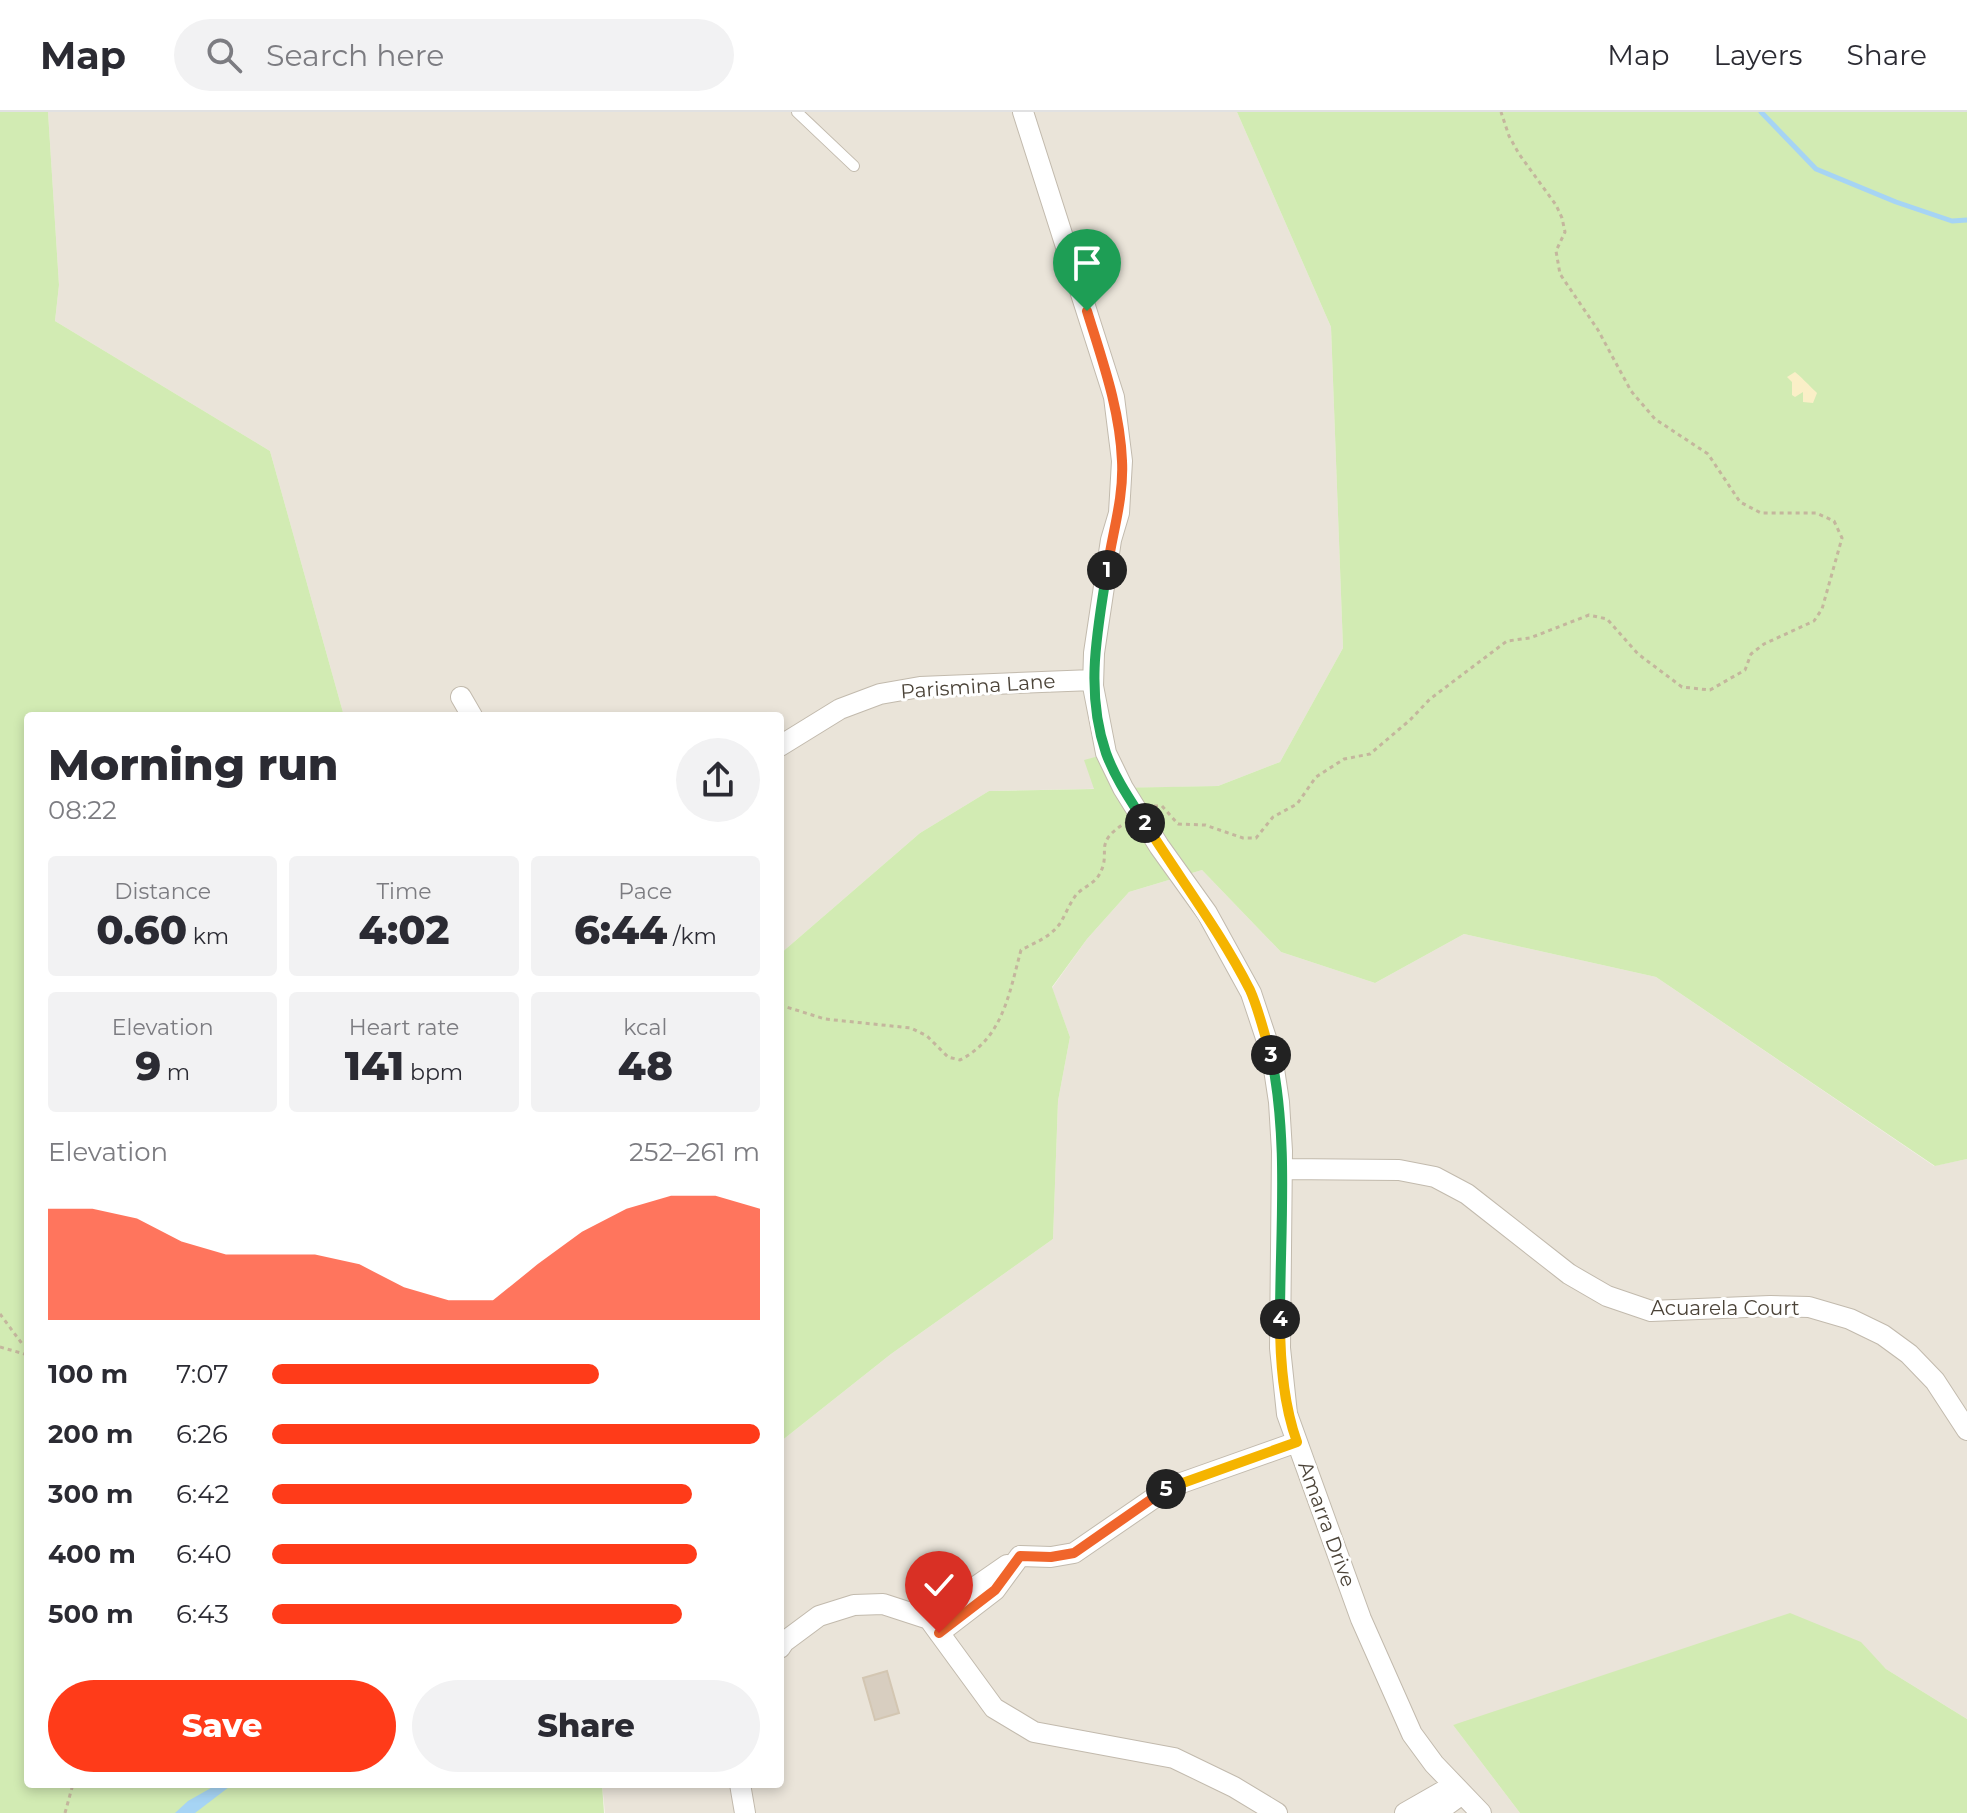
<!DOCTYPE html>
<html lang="en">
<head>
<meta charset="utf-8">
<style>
	:root { --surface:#fff; --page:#f2f2f3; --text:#2b2b33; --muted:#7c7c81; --line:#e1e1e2; --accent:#ff3b19 }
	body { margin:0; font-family:Montserrat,sans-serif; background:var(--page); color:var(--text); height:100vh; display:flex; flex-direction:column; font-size:30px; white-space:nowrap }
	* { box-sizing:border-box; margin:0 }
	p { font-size:26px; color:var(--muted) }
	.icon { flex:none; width:44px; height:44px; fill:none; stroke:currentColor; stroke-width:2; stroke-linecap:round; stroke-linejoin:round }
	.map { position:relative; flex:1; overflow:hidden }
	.panel { position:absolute; left:24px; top:600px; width:760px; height:1076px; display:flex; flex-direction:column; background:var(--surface); border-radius:8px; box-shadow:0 4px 12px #0003 }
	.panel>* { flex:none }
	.pin { position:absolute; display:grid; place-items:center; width:68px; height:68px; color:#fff; margin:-82px -34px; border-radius:50% 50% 50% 0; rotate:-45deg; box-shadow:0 0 8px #0007 }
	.pin .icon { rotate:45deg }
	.km { position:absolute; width:40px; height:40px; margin:-20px; border-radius:50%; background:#222; color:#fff; font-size:22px; line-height:40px; text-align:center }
	.round { display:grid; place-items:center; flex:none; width:84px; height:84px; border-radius:42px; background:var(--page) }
	.head { display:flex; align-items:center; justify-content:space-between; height:136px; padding:0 24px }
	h1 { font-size:44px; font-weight:800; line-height:60px }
	.figures { display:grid; grid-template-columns:repeat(3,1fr); gap:12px; height:136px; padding:8px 24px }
	.figures div { display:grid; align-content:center; border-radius:8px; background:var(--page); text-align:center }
	.figures b { font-size:40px; font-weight:800 }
	.figures small { font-size:22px; font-weight:400 }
	.figures p { font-size:22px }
	.chart { height:224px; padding:16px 24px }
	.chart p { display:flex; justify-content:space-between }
	.chart svg { width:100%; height:144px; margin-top:8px; fill:var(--accent); opacity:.7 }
	.primary-button { display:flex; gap:16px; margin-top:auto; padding:16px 24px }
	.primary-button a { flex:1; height:92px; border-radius:48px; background:var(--accent); color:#fff; font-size:32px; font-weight:800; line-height:92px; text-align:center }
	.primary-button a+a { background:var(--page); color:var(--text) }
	ul { padding:0 24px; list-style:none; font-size:26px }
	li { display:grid; grid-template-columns:128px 96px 1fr; align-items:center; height:60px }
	li i { height:20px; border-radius:10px; background:var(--accent) }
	header { display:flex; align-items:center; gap:48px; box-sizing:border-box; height:112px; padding:0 40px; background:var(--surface); border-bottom:2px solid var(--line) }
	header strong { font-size:38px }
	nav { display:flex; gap:44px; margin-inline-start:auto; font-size:28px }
	.search { width:560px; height:72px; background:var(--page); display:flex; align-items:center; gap:20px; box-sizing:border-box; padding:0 28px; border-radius:44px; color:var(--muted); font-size:30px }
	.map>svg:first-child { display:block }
	.residential { fill:#eae4d9 }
	.green { fill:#d2ebb3 }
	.sand { fill:#faefc7 }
	.water { fill:#a6d4f4 }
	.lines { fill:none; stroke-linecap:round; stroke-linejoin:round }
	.stream { stroke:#a6d4f4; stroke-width:5 }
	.building { fill:#d8cec0; stroke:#d3c6b2; stroke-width:2 }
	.lane-casing { stroke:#c2baad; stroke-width:12 }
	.street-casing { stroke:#c2baad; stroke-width:22 }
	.path { stroke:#c4b69d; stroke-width:3; stroke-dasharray:4 4; stroke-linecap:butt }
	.lane { stroke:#fff; stroke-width:10 }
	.street { stroke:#fff; stroke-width:20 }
	.split-1-casing { stroke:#fff; stroke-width:16 }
	.split-2-casing { stroke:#fff; stroke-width:16 }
	.split-3-casing { stroke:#fff; stroke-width:16 }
	.split-4-casing { stroke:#fff; stroke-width:16 }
	.split-5-casing { stroke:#fff; stroke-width:16 }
	.split-6-casing { stroke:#fff; stroke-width:16 }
	.split-1 { stroke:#f0652b; stroke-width:10 }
	.split-2 { stroke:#22a559; stroke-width:10 }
	.split-3 { stroke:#f5b400; stroke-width:10 }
	.split-4 { stroke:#22a559; stroke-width:10 }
	.split-5 { stroke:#f5b400; stroke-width:10 }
	.split-6 { stroke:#f0652b; stroke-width:10 }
	.labels { text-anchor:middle; stroke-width:6; stroke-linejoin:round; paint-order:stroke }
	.street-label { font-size:20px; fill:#4b4338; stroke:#fff }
</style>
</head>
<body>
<header>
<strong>Map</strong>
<div class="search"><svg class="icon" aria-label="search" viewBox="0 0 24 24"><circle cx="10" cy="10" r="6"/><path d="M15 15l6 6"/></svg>Search here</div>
<nav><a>Map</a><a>Layers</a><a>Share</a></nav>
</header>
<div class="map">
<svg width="1967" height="1701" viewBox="0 0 1967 1701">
	<rect width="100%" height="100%" fill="#f6f2eb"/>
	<!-- residential -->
	<path class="residential" d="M48 0H1237L1331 215 1343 536 1280 650 1218 674 989 679 920 721 780 842V604H344L270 339 55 209 59 173Z
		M1202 758 1281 840 1375 871 1464 822 1656 865 1934 1054 1967 1047V1607L1886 1557 1860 1530 1453 1613 1520 1701H605L602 1672H780V1330L891 1242 1053 1127 1058 989 1070 925 1052 876 1087 827 1129 780Z"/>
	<!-- green -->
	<path class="green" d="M0 0H48L59 173 55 209 270 339 344 604H28V1672H602L604 1701H0Z
		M1237 0H1967V1047L1935 1054 1656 865 1464 822 1375 871 1281 840 1202 758 1129 780 1087 827 1052 875 1070 925 1058 989 1053 1127 891 1242 780 1330V842L920 721 989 679 1094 677 1084 648 1099 644 1113 676 1218 674 1280 650 1343 536 1331 215Z
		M1790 1501 1861 1530 1886 1557 1967 1607V1701H1520L1453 1613Z"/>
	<!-- sand -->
	<path class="sand" d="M1795 260C1797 261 1816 280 1817 281L1813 291 1803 290V280L1795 285 1792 283V270L1787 265Z"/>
	<!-- water -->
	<path class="water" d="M218 1672H233L195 1701H175L188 1689Z"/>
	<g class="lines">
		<!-- stream -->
		<path class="stream" d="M1761 0 1816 57 1896 90 1952 109 1967 108"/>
	</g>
	<!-- building -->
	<path class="building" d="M887 1559 899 1601 875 1608 863 1566Z"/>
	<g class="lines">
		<defs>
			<path id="lane" d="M797 0 854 54"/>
			<path id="street" d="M1023 0 1114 285 1122 349 1119 401 1111 428 1094 541 1093 574 1106 641 1123 676 1159 734 1207 801 1251 881 1272 944 1279 990 1282 1039 1280 1236 1287 1302 1361 1507 1412 1622 1434 1652 1481 1701
				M461 585 472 604
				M780 634 840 597 880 582 920 575 1093 568
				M1282 1057 1399 1058 1435 1065 1467 1082 1569 1162 1607 1184 1651 1199 1770 1194 1809 1195 1850 1207 1883 1223 1909 1242 1935 1269 1967 1318
				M1020 1444 1051 1445 1074 1441 1170 1375 1297 1330
				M929 1507 1007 1453
				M939 1521 995 1478 1020 1444
				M780 1536 784 1530 819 1504 854 1493 883 1492 929 1507 994 1596 1034 1620 1174 1646 1234 1675 1277 1701
				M740 1672 745 1701
				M1405 1701 1454 1673
				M1436 1701 1462 1682"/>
		</defs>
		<!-- lane casing -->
		<use href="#lane" class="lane-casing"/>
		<!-- street casing -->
		<use href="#street" class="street-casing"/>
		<!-- path -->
		<path class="path" d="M1154 694H1162L1178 712 1205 713 1243 726H1256L1273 705 1297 692 1316 665 1344 647 1370 642 1410 608 1430 587 1507 529 1530 526 1589 503 1607 507 1638 542 1682 575 1710 578 1745 558 1751 542 1764 532 1814 509 1822 497 1842 426 1834 409 1816 401H1761L1740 390 1708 342 1655 307 1631 279 1598 218 1560 162 1556 139 1565 120 1562 106 1556 93 1519 42 1509 24 1501 0
			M780 893 825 907 911 916 927 924 948 945 960 948C1003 926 1009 882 1021 838 1036 830 1051 825 1061 810 1066 801 1070 791 1076 783 1083 775 1094 772 1099 763 1113 739 1091 733 1125 711
			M0 1202 23 1233 28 1234
			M0 1235 28 1243
			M65 1701 73 1672"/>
		<!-- lane -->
		<use href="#lane" class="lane"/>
		<!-- street -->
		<use href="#street" class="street"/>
	</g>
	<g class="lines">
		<defs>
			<path id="split-1" d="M1087 199C1102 248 1120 297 1122 349 1124 386 1112 422 1107 458"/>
			<path id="split-2" d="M1107 458C1097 520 1085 580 1106 641 1115 666 1131 689 1145 711"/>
			<path id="split-3" d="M1145 711C1180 767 1220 819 1250 878 1259 898 1264 922 1271 943"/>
			<path id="split-4" d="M1271 943C1289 1029 1280 1119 1280 1207"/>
			<path id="split-5" d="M1166 1377 1297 1330C1283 1291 1280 1249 1280 1207"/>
			<path id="split-6" d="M939 1521 995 1478 1020 1444 1051 1445 1074 1441 1166 1377"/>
		</defs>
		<!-- split-1 casing -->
		<use href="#split-1" class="split-1-casing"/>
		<!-- split-2 casing -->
		<use href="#split-2" class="split-2-casing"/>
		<!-- split-3 casing -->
		<use href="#split-3" class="split-3-casing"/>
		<!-- split-4 casing -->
		<use href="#split-4" class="split-4-casing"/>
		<!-- split-5 casing -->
		<use href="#split-5" class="split-5-casing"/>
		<!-- split-6 casing -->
		<use href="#split-6" class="split-6-casing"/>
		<!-- split-1 -->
		<use href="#split-1" class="split-1"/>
		<!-- split-2 -->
		<use href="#split-2" class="split-2"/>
		<!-- split-3 -->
		<use href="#split-3" class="split-3"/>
		<!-- split-4 -->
		<use href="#split-4" class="split-4"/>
		<!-- split-5 -->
		<use href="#split-5" class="split-5"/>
		<!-- split-6 -->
		<use href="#split-6" class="split-6"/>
	</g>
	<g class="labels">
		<!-- street labels -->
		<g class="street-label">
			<text transform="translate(978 574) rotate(-4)" y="7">Parismina Lane</text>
			<text x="1725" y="1203">Acuarela Court</text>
			<text transform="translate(1327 1412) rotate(70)" y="7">Amarra Drive</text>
		</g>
	</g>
</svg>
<div class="pin" style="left:1087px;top:199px;background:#1e9e55"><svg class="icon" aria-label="arrive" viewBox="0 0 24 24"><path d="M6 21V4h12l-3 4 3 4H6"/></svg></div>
<div class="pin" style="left:939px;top:1521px;background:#d93025"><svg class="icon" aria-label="check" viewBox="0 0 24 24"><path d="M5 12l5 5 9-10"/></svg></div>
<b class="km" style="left:1107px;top:458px">1</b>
<b class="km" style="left:1145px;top:711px">2</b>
<b class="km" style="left:1271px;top:943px">3</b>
<b class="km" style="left:1280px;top:1207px">4</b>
<b class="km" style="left:1166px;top:1377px">5</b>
<section class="panel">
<div class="head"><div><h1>Morning run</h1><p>08:22</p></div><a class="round"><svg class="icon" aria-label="share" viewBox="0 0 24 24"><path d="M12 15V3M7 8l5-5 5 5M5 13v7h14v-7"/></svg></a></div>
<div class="figures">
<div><p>Distance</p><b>0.60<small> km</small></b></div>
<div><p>Time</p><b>4:02</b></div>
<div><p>Pace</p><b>6:44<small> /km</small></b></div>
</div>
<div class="figures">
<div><p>Elevation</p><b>9<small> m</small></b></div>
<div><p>Heart rate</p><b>141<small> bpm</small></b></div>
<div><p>kcal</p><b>48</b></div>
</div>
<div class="chart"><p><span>Elevation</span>252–261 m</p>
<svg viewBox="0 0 160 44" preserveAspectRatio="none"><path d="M0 44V10L10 10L20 13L30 20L40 24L50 24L60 24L70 27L80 34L90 38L100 38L110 27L120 17L130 10L140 6L150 6L160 10V44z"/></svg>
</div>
<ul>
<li><b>100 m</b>7:07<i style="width:67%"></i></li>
<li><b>200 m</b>6:26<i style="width:100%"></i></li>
<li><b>300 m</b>6:42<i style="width:86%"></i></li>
<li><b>400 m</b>6:40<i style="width:87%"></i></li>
<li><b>500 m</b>6:43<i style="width:84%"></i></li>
</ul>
<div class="primary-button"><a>Save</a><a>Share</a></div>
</section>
</div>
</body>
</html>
